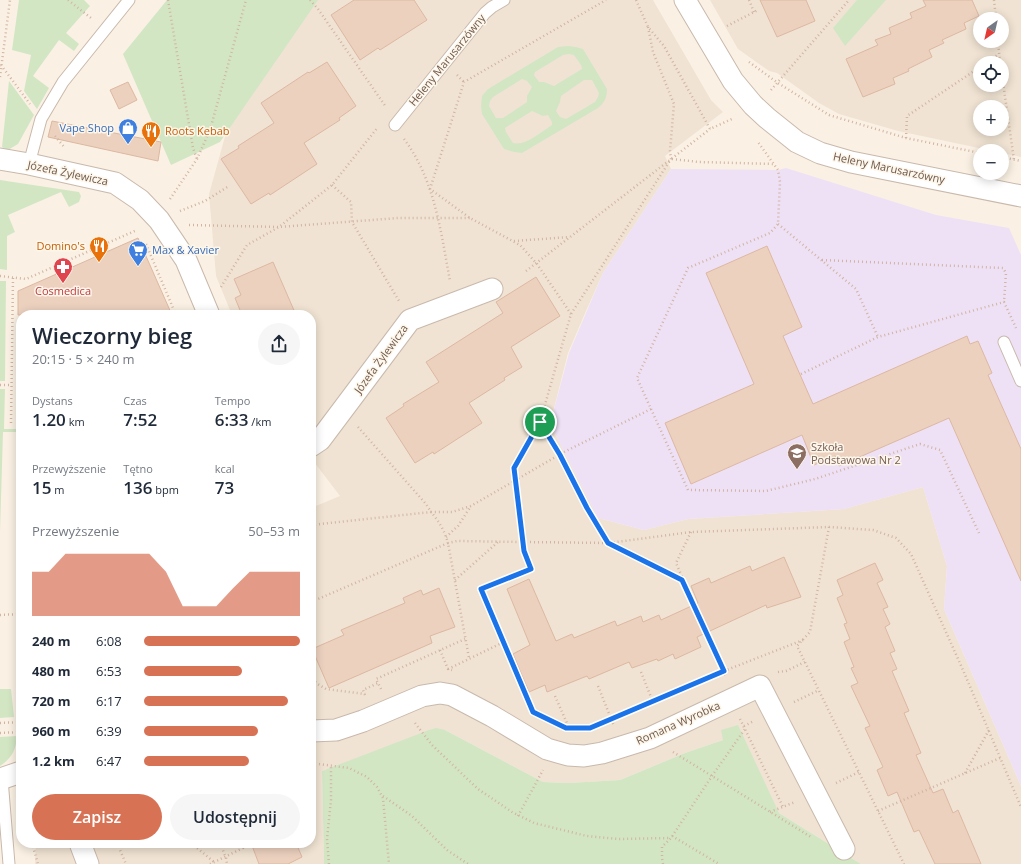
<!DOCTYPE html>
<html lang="pl">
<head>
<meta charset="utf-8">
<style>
	:root { --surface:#fff; --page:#f6f6f7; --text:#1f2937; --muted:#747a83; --accent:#d87255 }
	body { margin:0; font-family:"Open Sans",sans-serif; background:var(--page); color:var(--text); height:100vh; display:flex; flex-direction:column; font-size:15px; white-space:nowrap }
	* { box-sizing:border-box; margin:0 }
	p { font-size:13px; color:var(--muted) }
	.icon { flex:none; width:22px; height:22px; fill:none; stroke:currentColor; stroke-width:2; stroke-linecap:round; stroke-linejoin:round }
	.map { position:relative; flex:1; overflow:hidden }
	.drawer { position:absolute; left:16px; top:310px; width:300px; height:538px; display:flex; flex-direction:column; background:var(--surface); border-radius:16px; box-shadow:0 2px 10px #0003 }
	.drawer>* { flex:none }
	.needle { width:26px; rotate:214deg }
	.buttons { position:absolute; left:973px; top:12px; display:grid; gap:8px }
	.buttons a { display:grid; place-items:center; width:36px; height:36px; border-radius:50%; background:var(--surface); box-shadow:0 2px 10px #0003; font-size:20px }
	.pin { position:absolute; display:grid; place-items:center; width:34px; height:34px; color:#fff; margin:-17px; border:2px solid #fff; border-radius:50%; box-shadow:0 1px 4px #0007 }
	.round { display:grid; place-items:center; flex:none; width:42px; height:42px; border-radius:21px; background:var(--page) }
	.summary { display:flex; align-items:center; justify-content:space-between; height:68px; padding:0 16px }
	h1 { font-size:22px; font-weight:600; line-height:30px }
	.metrics { display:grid; grid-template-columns:repeat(3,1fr); gap:6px; height:68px; padding:4px 16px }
	.metrics div { display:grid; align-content:center }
	.metrics b { font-size:17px; font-weight:600 }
	.metrics small { font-size:11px; font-weight:400 }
	.metrics p { font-size:11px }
	.chart { height:112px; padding:8px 16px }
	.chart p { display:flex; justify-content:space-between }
	.chart svg { width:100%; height:72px; margin-top:4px; fill:var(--accent); opacity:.7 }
	.action { display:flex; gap:8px; margin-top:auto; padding:8px 16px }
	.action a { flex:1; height:46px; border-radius:24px; background:var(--accent); color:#fff; font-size:16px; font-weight:600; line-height:46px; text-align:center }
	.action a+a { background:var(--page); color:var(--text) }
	ul { padding:0 16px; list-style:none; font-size:13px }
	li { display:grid; grid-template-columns:64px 48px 1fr; align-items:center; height:30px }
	li i { height:10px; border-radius:5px; background:var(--accent) }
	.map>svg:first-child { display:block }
	.residential { fill:#f0e3d3; fill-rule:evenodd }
	.education { fill:#eee1f6 }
	.green { fill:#d2e6c4; fill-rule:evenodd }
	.building { fill:#ecd1bf; stroke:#ddb8a1 }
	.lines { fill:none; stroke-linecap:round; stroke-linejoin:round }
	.service-casing { stroke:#c9b9ac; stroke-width:13 }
	.minor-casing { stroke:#c9b9ac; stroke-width:23 }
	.path { stroke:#d1b4a2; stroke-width:2.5; stroke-dasharray:1 3; stroke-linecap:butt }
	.service { stroke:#fff; stroke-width:11 }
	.minor { stroke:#fff; stroke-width:21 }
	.route-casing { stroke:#fff; stroke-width:8 }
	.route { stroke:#1a73e8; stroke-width:5 }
	.labels { text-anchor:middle; stroke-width:3; stroke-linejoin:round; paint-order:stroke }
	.street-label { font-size:11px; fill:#6f594c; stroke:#fdf6ea }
	.shop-label { font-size:11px; fill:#366cbe; stroke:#fdf6ea; text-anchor:end }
	.food-label { font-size:11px; fill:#c56008; stroke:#fdf6ea; text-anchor:start }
	.health-label { font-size:11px; fill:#be3a42; stroke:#fdf6ea }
	.education-label { font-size:11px; fill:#785e54; stroke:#fdf6ea; text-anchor:start }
</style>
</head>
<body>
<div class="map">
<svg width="1021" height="864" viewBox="0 0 1021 864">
	<rect width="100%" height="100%" fill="#faf1e4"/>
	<!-- residential -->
	<path class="residential" d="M306 0H653L711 100 723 112 665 156 671 169 603 273 586 311 568 353 550 424 598 518 644 530 688 519 844 509 923 487 947 566 944 609 1021 786V864H861L779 813 775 806 723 740 685 753 620 780 568 783 543 782 445 730 322 771 324 864H35L36 843H311V508L340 496 311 458V315H232L216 276 209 194 236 97Z
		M710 0H1021V157L1002 153V151H993L898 131 839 114 819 103 777 73 769 71 738 49ZM980 19H1002V41H980ZM980 63H1002V85H980ZM980 107H1002V129H980Z"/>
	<!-- education -->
	<path class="education" d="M786 168 936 215 1009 228 1021 255V786L944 609 947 566 923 487 844 509 688 519 644 530 598 518 550 424 569 353 603 273 671 169 778 170Z"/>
	<!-- green -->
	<path class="green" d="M19 0H84L90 6 66 33 79 44 74 51 59 40 33 76 49 88 37 109 24 91 31 55 12 50Z
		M167 0H318L220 142 171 165 123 54Z
		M857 0H886L845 46 833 28Z
		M568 46 576 47 583 49 607 89C607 98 604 103 598 108L522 153 514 152 504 149 482 114 481 106 482 96 488 89 558 47ZM569 54 574 55 581 65 582 69 554 86 544 82H539L534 75 535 72 563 55ZM522 79 527 81 532 87 527 96V102L503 118H496L489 106 490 101 493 97ZM584 80H592L599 93 598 97 595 102 566 119 560 117 556 111 560 102 561 96ZM532 111 543 116 548 115 552 122V125C541 132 526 146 513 143L506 132 505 128Z
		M9 81 34 115 18 144 8 150 2 147Z
		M0 180 79 192 81 196 79 202 69 207 61 192 8 215 15 232 7 236V270L0 269Z
		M0 281H6L5 381H0Z
		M0 389H5L4 429H21V432H3L0 532Z
		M0 689H11L14 717 0 718Z
		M738 725 779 813 861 864H324L322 771 429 730 436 728 445 730 543 782 568 783 620 780 685 753 723 740 721 730Z
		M17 736C16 750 12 758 0 766V737Z"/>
	<!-- building -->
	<path class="building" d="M354 0H414L427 20 380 50 378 48 360 60 331 15Z
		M760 0H806L815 21 777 37Z
		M923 0H972L979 16 964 23 966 29 942 40 944 43 929 50 932 57 908 69 909 71 893 78 895 84 863 97 846 59 878 45 875 40 891 34 889 28 912 18 910 13 926 6Z
		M327 62 356 106 339 118 340 120 304 143 317 164 270 195 269 193 251 204 221 159 239 148 238 146 274 123 261 103 308 72 309 73Z
		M128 82 137 100 119 109 110 90Z
		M52 121 161 142 158 161 48 137Z
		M138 238 172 315H18V291Z
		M767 246 802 327 783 336 813 404 967 336 970 344 978 341 992 373 988 375 1021 449V581L949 418 839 466 835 456 814 465 802 435 691 484 665 423 754 384 706 273Z
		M273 262 296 315H242L235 298 241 295 234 279Z
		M536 277 560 316 511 347 522 367 504 378 505 380 469 403 482 423 434 454 433 452 415 463 386 418 404 406 403 404 439 382 426 362 503 313 496 302Z
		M784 557 801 597 767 608 766 605 697 637 701 647 675 659 673 654 658 661 657 659 632 668 629 662 589 679 587 676 547 692 545 685 529 692 513 654 530 645 507 589 529 579 556 641 572 634 574 638 615 621 617 626 641 616 643 622 659 615 661 620 698 603 691 586 709 578 711 583 750 566 752 571Z
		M875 563 883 580 877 583 888 607 883 609 890 624 885 627 895 651 890 653 897 669 892 671 909 711 904 713 921 753 916 755 933 793 943 789 953 813 958 810 981 864H935L919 830 914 832 897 792 888 796 877 770 883 767 865 728 870 726 851 686 858 683 851 668 854 667 844 642 850 639 844 624 847 623 837 598 843 595 837 580Z
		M439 588 455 627 430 636 432 643 329 688 312 649 344 635 341 630 405 603 403 598 421 590 423 595Z
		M251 843H296L302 857 288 864H259Z"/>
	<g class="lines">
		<defs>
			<path id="service" d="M395 125 485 13 492 7 504 0
				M29 164 41 119 63 82 129 0
				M1004 342 1021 381
				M2 779 9 864"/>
			<path id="minor" d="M685 0 733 81 753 105 767 118 797 142 820 153 851 162 1021 196
				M0 159 29 164 115 183 140 200 159 220 186 260 209 315
				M311 446 320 440 410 320 492 289
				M311 731 336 730 363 721 422 696 440 693 452 695 492 716 547 749 568 755 584 756 602 753 650 738 760 686 844 849
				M0 779 21 772
				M80 843 88 864"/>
		</defs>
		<!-- service casing -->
		<use href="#service" class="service-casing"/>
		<!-- minor casing -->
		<use href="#minor" class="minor-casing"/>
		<!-- path -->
		<path class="path" d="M68 0 91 18
			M168 0 193 148 197 159
			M310 0 318 9 386 107
			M636 0 648 27 664 46 710 129 734 118
			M749 0 754 12
			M994 0 996 19
			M727 26 758 10
			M648 27 653 52 674 104 670 151 671 159 571 314 540 422 514 468 523 542 609 543 683 580
			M998 41 1000 63
			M749 62 778 83 829 115 906 138 980 153
			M986 63 999 54
			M1 65 30 104
			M457 75 464 82
			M1002 75 1014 160
			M0 77 10 0
			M771 90 849 0
			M55 136 65 148
			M906 138 907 116 980 67
			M404 139C435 180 441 233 450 281
			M1002 157 1021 161
			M672 159 699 162 775 164
			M332 185 351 202 352 222 399 301
			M170 199 197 159 210 130 246 0
			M180 211 205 201 229 186
			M778 224 856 289 878 337
			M189 225 279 227 398 218H470
			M514 241 570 237
			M146 244 176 315
			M822 260 1003 268 1006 273 1004 302
			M526 271 710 129
			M0 276 26 279 137 230
			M221 287 247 245 279 227 332 185 378 127
			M571 314 537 264 520 245 470 218 430 189 464 82 606 0
			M801 374 878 337 1004 302 1016 328
			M0 385H12
			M651 409 688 490 766 491 815 479 920 444 940 450 979 533
			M540 422 559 455 587 508 609 543 691 532 829 527 873 530 896 538 911 554 963 670 1021 807
			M11 423 13 277
			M358 427 426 504 431 512H452L471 506 559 455
			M564 452 651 409 637 378 688 268 770 233 778 224 780 182 778 170 758 142
			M311 525 431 512C439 521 445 532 448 543L457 541 523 542 524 551 531 569 481 589 533 712
			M829 527 810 632 797 646 904 864
			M691 532 676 563 726 677
			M446 537 458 526 471 506
			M455 580 498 542
			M311 602 448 543 469 658
			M0 615 21 614
			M440 650 448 669 452 670
			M448 669 504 642
			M641 672 653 702
			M778 672 786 671 805 662
			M311 675 316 683 326 689 365 694
			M598 686 614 726
			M381 689 376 679 465 639
			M365 695 363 690 378 683
			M555 696 570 730
			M794 702 819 690
			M535 713 566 728H590L653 702 724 671 803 640
			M740 719 783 807
			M0 723 21 722
			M415 723 432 745 478 789 512 812 534 823 587 836 618 839 671 838
			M744 726 754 721
			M0 733 21 732
			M673 752 811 837
			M311 763 349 768 367 777 377 787 383 798 389 864
			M965 773 989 730
			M836 783 859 772
			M383 796 412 816 447 850 468 864
			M878 811 1000 758
			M770 812 795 802
			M518 816 543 770
			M672 836 719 864
			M32 843 38 864
			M117 843 126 864
			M191 843 214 862
			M220 843 226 858 227 864
			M210 864 243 848V843
			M329 864 327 839 331 800V765
			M663 864 662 858V847L671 838 712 776 745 729"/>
		<!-- service -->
		<use href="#service" class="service"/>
		<!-- minor -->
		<use href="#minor" class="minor"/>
	</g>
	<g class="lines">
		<defs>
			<path id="route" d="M540 422 560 455 587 508 608 543 682 580 724 671 590 728H566L533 712 481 589 531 569 524 551 514 468Z"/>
		</defs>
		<!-- route casing -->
		<use href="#route" class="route-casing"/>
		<!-- route -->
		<use href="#route" class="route"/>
	</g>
	<!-- icons -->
	<defs>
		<symbol id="shop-pin" viewBox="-11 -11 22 30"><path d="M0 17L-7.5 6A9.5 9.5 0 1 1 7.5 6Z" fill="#3f7fe0" stroke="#fdf6ea"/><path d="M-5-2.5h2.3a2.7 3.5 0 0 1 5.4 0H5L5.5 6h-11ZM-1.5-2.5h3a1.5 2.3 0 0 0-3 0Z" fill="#fff"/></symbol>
		<symbol id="restaurant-pin" viewBox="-11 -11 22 30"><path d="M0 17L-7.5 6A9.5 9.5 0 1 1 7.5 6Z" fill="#e8710a" stroke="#fdf6ea"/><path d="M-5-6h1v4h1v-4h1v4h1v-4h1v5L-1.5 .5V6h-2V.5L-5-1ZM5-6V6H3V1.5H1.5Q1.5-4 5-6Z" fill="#fff"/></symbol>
		<symbol id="supermarket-pin" viewBox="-11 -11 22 30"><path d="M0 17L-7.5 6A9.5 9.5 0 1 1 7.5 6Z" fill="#3f7fe0" stroke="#fdf6ea"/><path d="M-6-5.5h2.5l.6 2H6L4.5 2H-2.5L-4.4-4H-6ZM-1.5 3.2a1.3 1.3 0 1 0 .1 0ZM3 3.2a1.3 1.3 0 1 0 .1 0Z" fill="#fff"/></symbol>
		<symbol id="pharmacy-pin" viewBox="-11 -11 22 30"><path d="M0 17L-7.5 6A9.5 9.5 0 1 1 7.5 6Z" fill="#e0444e" stroke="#fdf6ea"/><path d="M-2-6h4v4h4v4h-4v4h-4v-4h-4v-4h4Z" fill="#fff"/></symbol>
		<symbol id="school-pin" viewBox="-11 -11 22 30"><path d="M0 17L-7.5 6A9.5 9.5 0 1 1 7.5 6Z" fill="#8d6e63" stroke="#fdf6ea"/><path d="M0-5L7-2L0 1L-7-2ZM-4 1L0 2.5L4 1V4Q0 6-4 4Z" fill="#fff"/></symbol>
	</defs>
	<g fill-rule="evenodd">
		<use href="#shop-pin" x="117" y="117" width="22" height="30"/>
		<use href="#restaurant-pin" x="140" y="120" width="22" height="30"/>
		<use href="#restaurant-pin" x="88" y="235" width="22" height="30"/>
		<use href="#supermarket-pin" x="127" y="239" width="22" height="30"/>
		<use href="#pharmacy-pin" x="52" y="256" width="22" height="30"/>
		<use href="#school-pin" x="786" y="442" width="22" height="30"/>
	</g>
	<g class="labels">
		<!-- street labels -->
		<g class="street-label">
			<text transform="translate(447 60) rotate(-51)" y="4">Heleny Marusarzówny</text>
			<text transform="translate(889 168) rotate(12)" y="4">Heleny Marusarzówny</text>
			<text transform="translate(68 173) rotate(12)" y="4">Józefa Żylewicza</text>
			<text transform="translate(381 359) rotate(-54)" y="4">Józefa Żylewicza</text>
			<text transform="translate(678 723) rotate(-24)" y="4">Romana Wyrobka</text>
		</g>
		<!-- shop labels -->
		<g class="shop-label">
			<text x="114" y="132">Vape Shop</text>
			<text x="152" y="254" text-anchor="start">Max &amp; Xavier</text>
		</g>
		<!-- food labels -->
		<g class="food-label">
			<text x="165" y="135">Roots Kebab</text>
			<text x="85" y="250" text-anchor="end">Domino's</text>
		</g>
		<!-- health labels -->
		<g class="health-label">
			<text x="63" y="295">Cosmedica</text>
		</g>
		<!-- education labels -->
		<g class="education-label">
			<text x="811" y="451">Szkoła<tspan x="811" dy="13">Podstawowa Nr 2</tspan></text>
		</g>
	</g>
</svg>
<div class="buttons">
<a><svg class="needle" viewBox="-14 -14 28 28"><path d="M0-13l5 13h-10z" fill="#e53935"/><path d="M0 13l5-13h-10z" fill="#747a83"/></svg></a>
<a><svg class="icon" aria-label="locate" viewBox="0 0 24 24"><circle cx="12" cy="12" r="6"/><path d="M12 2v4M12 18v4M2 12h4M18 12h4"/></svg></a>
<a>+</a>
<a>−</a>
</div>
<div class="pin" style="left:540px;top:422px;background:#1e9e55"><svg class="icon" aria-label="arrive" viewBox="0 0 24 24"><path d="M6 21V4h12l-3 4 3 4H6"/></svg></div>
<section class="drawer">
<div class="summary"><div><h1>Wieczorny bieg</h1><p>20:15 · 5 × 240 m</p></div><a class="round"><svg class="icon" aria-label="share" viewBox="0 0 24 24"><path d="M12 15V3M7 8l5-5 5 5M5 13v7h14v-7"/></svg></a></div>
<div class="metrics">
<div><p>Dystans</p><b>1.20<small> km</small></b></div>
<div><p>Czas</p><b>7:52</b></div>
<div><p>Tempo</p><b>6:33<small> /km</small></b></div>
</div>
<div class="metrics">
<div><p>Przewyższenie</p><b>15<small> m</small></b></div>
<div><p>Tętno</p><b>136<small> bpm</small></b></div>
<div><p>kcal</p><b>73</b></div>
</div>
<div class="chart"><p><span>Przewyższenie</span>50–53 m</p>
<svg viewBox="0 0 160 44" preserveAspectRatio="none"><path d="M0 44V17L10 17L20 6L30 6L40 6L50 6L60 6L70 6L80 17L90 38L100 38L110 38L120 27L130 17L140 17L150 17L160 17V44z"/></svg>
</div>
<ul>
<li><b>240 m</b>6:08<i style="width:100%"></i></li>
<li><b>480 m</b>6:53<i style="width:63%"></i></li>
<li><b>720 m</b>6:17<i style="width:92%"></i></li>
<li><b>960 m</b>6:39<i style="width:73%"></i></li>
<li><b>1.2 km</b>6:47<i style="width:67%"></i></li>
</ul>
<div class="action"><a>Zapisz</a><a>Udostępnij</a></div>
</section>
</div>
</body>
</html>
